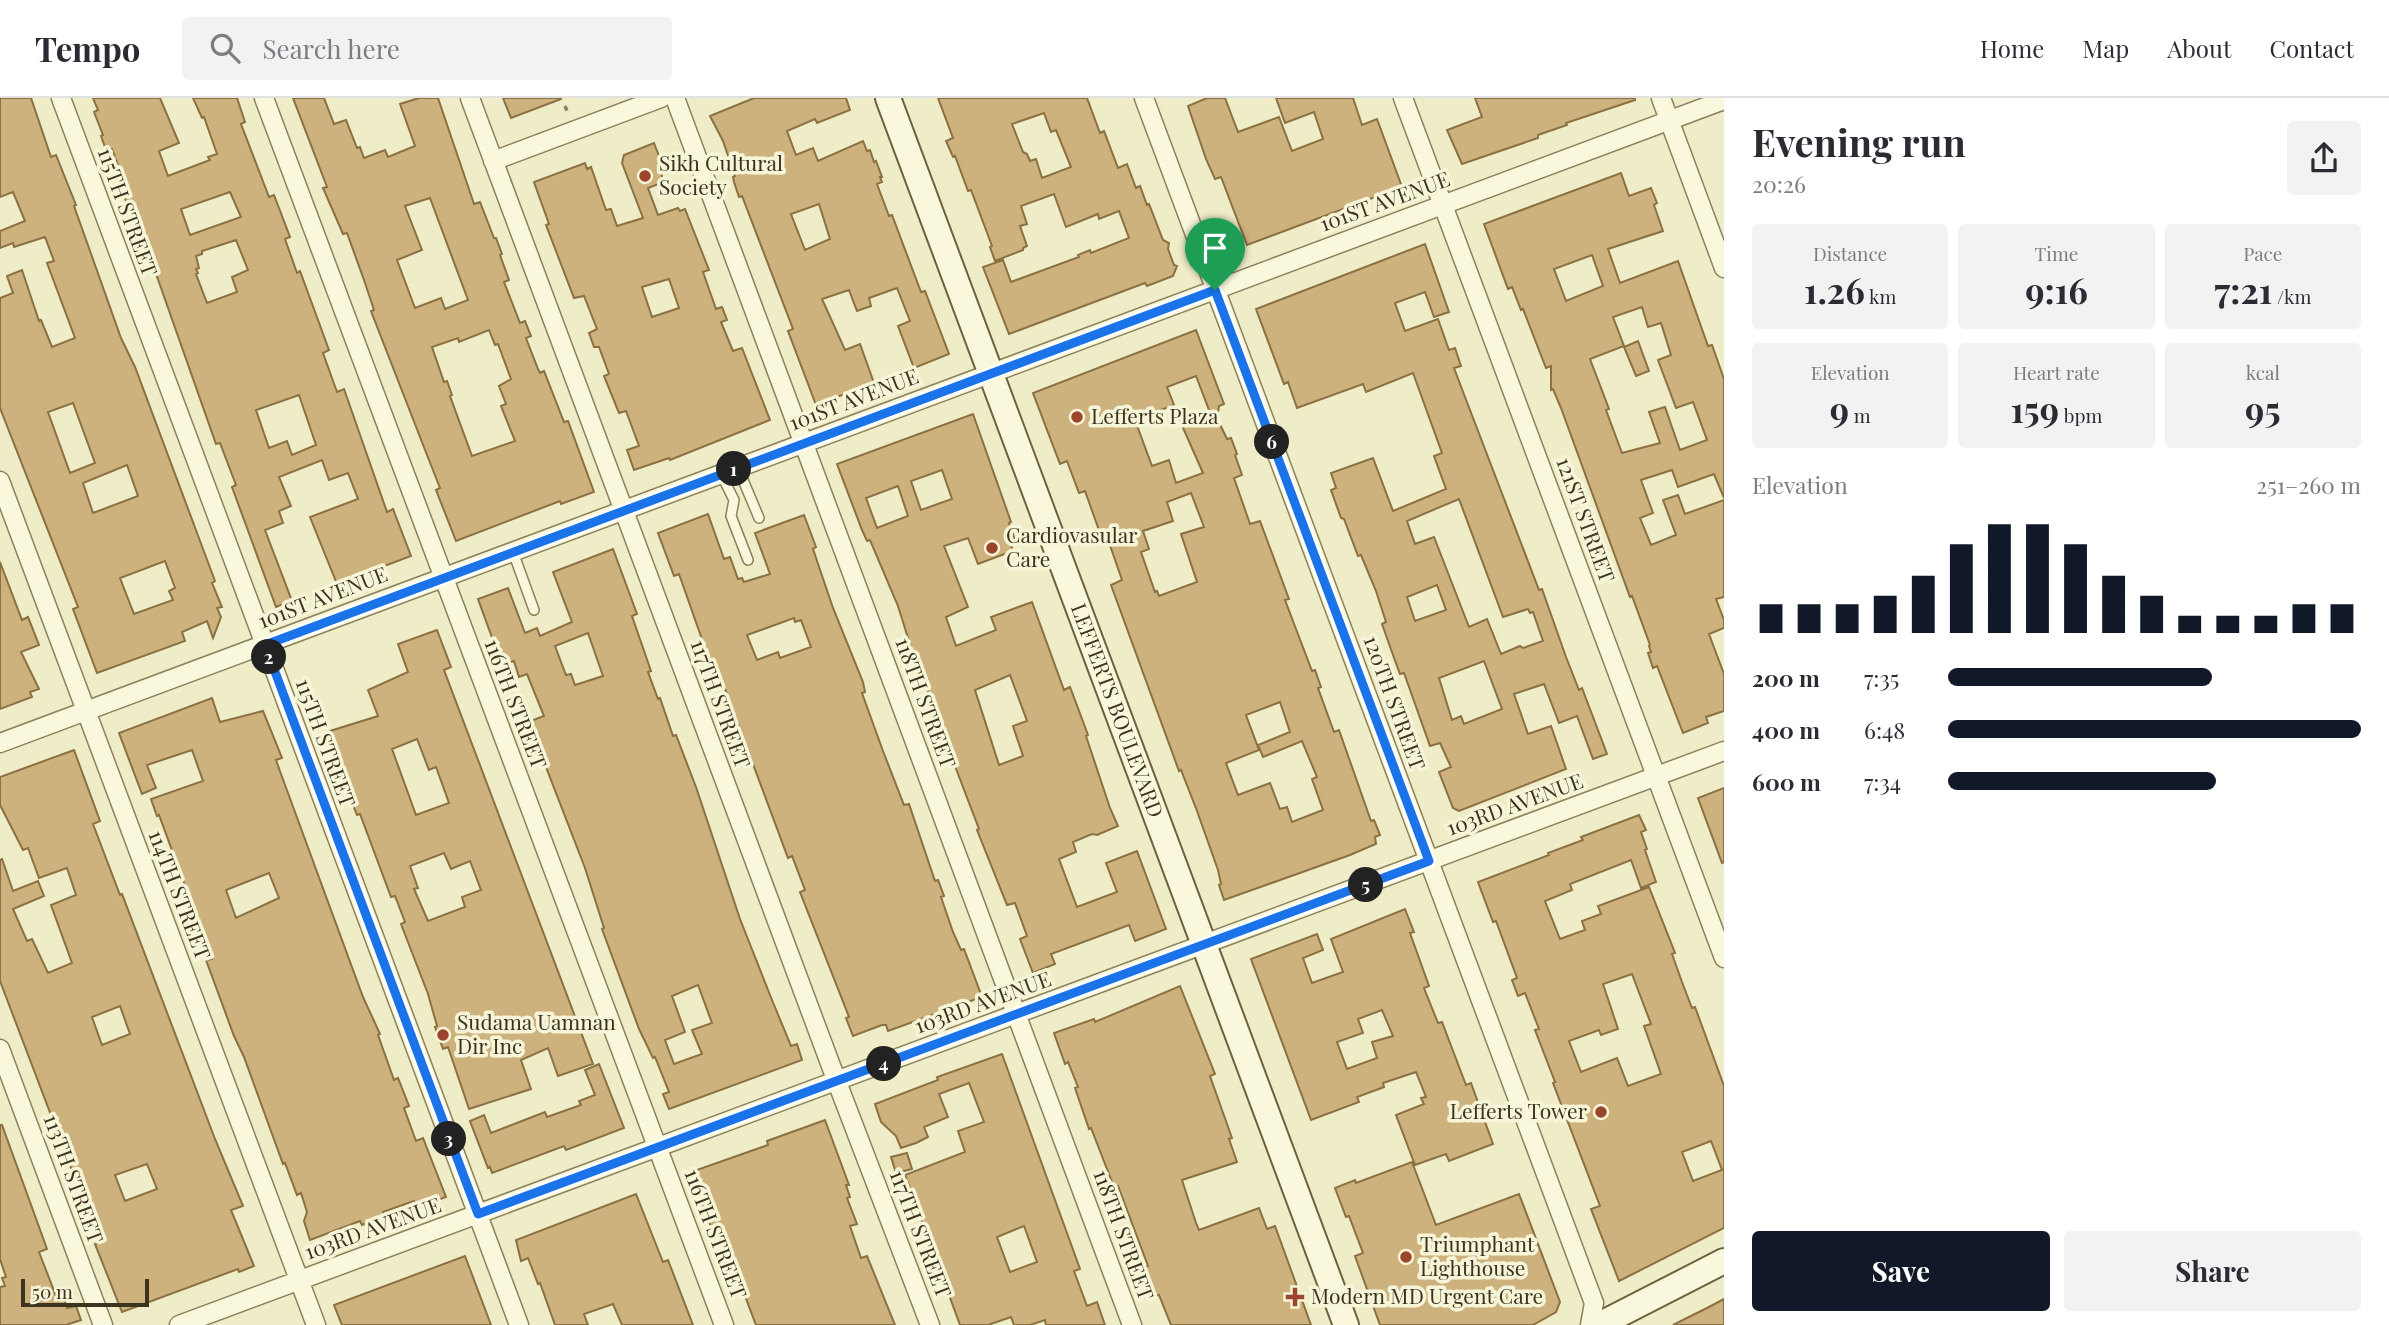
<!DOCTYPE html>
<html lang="en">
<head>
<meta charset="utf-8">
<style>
	:root { --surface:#fff; --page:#f2f2f3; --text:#2b2b33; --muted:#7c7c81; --line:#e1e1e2; --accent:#111827 }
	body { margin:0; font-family:"Playfair Display",serif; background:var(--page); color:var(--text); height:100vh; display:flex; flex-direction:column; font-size:26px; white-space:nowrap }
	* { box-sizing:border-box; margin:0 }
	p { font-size:23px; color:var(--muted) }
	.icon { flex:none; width:38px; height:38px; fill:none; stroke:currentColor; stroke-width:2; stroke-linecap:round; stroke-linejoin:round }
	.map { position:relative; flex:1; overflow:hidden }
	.side { display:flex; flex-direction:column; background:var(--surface); width:665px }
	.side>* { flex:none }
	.scale { position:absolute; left:21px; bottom:18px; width:128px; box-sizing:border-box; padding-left:7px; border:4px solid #3c3420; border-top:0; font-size:19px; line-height:24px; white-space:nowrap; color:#3c3420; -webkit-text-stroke:5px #f6f5d8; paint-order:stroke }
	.pin { position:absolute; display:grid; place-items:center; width:60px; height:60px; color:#fff; margin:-72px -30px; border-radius:50% 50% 50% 0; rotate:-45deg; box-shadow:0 0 7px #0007 }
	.pin .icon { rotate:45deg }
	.km { position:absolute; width:35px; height:35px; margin:-18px; border-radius:50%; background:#222; color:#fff; font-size:19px; line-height:35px; text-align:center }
	.round { display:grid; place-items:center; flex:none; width:74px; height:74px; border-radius:7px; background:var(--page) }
	.summary { display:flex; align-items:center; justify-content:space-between; height:119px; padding:0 28px }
	h1 { font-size:38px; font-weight:700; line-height:52px }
	.figures { display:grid; grid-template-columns:repeat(3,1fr); gap:10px; height:119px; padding:7px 28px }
	.figures div { display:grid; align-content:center; border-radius:7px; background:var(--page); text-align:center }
	.figures b { font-size:35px; font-weight:700 }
	.figures small { font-size:19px; font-weight:400 }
	.figures p { font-size:19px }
	.chart { height:196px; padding:14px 28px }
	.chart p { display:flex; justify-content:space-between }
	.chart svg { width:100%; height:126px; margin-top:7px; stroke:var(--accent); stroke-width:6 }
	.button { display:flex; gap:14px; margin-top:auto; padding:14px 28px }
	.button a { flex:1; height:80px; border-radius:7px; background:var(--accent); color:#fff; font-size:28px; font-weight:700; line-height:80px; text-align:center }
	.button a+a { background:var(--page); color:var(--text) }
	ul { padding:0 28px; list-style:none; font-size:23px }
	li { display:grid; grid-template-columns:112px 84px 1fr; align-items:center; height:52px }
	li i { height:18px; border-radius:9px; background:var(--accent) }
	header { display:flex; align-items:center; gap:42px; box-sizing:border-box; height:98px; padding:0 35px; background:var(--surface); border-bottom:2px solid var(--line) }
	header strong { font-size:33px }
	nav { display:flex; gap:38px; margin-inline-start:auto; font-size:24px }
	.search { width:490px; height:63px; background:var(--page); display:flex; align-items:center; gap:18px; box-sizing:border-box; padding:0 24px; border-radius:7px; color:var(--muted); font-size:26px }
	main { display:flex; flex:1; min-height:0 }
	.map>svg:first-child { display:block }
	.building { fill:#cdb27e; stroke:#8b7042; stroke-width:2; fill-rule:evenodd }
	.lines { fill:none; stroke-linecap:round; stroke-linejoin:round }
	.lane-casing { stroke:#8c815c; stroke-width:12 }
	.street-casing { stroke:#8c815c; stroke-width:21 }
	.secondary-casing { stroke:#6e613f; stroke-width:28 }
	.path { stroke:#8c815c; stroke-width:3.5; stroke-dasharray:5 3.5; stroke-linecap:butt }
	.lane { stroke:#f9f8dc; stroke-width:9 }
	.street { stroke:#f9f8dc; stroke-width:18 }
	.secondary { stroke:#f9f8dc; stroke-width:24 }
	.route-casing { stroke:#fff; stroke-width:14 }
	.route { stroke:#1a73e8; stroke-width:9 }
	.poi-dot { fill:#9b452c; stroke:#f6f5d8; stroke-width:2.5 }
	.labels { text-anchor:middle; stroke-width:7; stroke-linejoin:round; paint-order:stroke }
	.poi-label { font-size:21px; fill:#3c3420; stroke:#f6f5d8; text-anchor:start }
	.street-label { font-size:21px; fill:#3c3420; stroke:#f6f5d8 }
</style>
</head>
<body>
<header>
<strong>Tempo</strong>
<div class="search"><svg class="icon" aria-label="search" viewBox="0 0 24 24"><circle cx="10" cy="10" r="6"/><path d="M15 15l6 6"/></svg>Search here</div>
<nav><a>Home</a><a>Map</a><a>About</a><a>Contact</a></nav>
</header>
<main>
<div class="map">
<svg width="1724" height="1227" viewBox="0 0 1724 1227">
	<rect width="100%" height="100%" fill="#efedc8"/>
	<!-- building -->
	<path class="building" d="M0 0H31L51 59 56 57 76 107 74 108 121 240 135 269 215 483 212 485 222 509 217 510 221 519 213 540 207 523 182 534 185 543 97 575 73 511 78 509 0 310V200L13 195 7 178 22 172 39 223 41 222 52 249 75 240 47 165 54 163 45 139 14 149 13 145 0 150V133L25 123 13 94 0 99ZM73 305 95 365 70 375 48 314ZM127 367 138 398 93 415 83 385ZM165 463 175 490 169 493 173 502 134 516 120 480Z
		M93 0H160L179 45 159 53 168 78 210 62 208 59 217 56 204 19 202 20 193 0H237L245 24 241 26 269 99 274 97 279 110 290 139 285 141 297 175 300 173 329 252 323 255 337 294 344 291 387 414 393 411 411 458 337 486 310 419 358 401 348 375 329 382 322 362 279 379 291 408 279 413 283 425 265 432 292 503 276 509 232 389 236 387 220 345 216 346 155 173 152 174 126 103 120 87 125 86 112 51 106 52 101 38 103 37 94 14 98 12ZM230 94 241 119 190 137 181 111ZM236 142 248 172 232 179 237 194 207 205 196 176 198 175 196 171 199 170 196 158 202 156V153ZM299 297 316 347 292 357 287 343 269 350 256 312Z
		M293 0H324L334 26 346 22 357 50 360 49 364 60 385 52 388 59 415 48 400 6 419 0H438L474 106 480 104 494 140H496L502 156 500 157 509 182 504 184 520 225 525 223 531 238 526 240 538 271 540 275 544 273 564 324 568 323 594 394 561 406 560 403 456 443 436 392 440 390 427 357 371 213 374 212 364 182 347 135 343 136 323 90 327 89ZM430 100 468 202 445 211 441 200 415 210 397 162 422 152 405 108ZM489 232 495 247 498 246 511 281 499 288 506 306 501 308 515 343 472 358 450 298 452 297 447 283 444 284 432 249 458 240 459 244Z
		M503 0H561V1L511 20Z
		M754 0H846L850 12 817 25 815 21 787 33 796 57 813 50 818 63 863 43 867 53 870 52 874 64 876 63 882 79H880L882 84 877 86 889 118 892 117 921 194 925 193 949 256 914 270 898 228 910 223 897 190 869 200 871 208 857 213 849 192 822 201 845 252 860 246 874 285 816 307 788 233 793 231 742 98 739 99 734 84 733 79 735 78 723 43 710 18ZM819 106 830 141 805 152 791 116Z
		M938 0H1087L1100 35 1104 33 1118 70 1127 66 1136 90 1140 88 1147 107 1149 106 1163 142 1169 145 1168 151 1174 167 1177 168 1173 178 1147 188 1145 185 1009 236 983 169 1003 162 1011 184 1079 159 1078 157 1090 152 1091 155 1129 140 1119 113 1099 121 1098 116 1066 129 1054 96 1021 108 1027 126 1020 128 1027 148 1023 150V152L995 163 990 149 992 148 971 92 968 93 955 58 953 59 946 43 953 40ZM1044 15 1051 34 1056 32 1071 69 1042 80 1036 61 1030 63 1027 56 1023 54 1012 26Z
		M1207 0H1225L1238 34 1279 19 1292 53 1323 41 1314 14 1285 25 1276 0H1353L1362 27 1377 21 1402 89 1247 147 1221 79 1215 81 1206 61 1188 8Z
		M1475 0H1635V2L1566 25 1567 27 1538 37V40L1462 66 1447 32 1482 19Z
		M654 45 664 71 660 72 664 84 648 90 658 117 678 110 680 113 685 111 709 172 703 174 716 211 722 209 727 222 721 224 733 253 742 250 770 322 670 362 669 360 634 372 627 352 639 348 626 313 619 315 604 278 609 276 599 249H594L589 235 597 231 584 198 574 200 546 127 549 126 534 84 585 65 587 71 591 69 606 112 611 111 617 128 643 120 622 65 624 57ZM669 181 679 210 652 219 642 189Z
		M1621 75 1629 98 1651 90 1657 105 1654 107 1663 133 1608 151 1620 185 1678 163 1708 248 1712 247 1724 281V400L1714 376 1678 389 1672 372 1641 382 1653 415 1640 420 1651 447 1676 437 1663 402 1678 397 1685 416 1724 402V499L1716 501 1724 522V530L1709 536 1724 576V613L1706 619 1708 625 1683 635 1657 568 1653 570 1648 555 1651 554 1649 548 1650 547 1632 498 1630 499 1561 310 1553 291 1551 292V268L1546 270 1523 211 1521 212 1512 189 1508 191 1484 126ZM1592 157 1603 188 1566 203 1554 171ZM1642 209 1648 229 1661 225 1671 257 1658 262 1676 310 1693 304 1707 342 1680 352 1665 309 1649 314 1660 345 1622 355 1606 312 1609 311 1590 261 1624 248 1613 219Z
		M1425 146 1449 214 1434 219 1425 194 1395 205 1405 233 1438 221 1449 252 1455 250 1461 268 1454 270 1465 299 1539 492 1542 491 1566 559 1579 592 1582 590 1607 656 1593 661 1577 618 1559 625 1544 586 1514 596 1528 636 1551 628 1566 671 1459 713 1453 710 1439 674 1451 669 1440 645 1430 648 1404 575 1400 576 1393 557 1382 526 1386 524 1376 493 1361 457 1358 458 1344 421 1341 420 1331 392 1336 390 1331 375 1373 360 1393 413 1446 391 1434 358 1442 355 1413 275 1366 294 1363 286 1297 310 1288 284 1284 286 1256 211ZM1459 401 1503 519 1528 511 1530 515 1533 514 1543 543 1523 550 1520 548 1501 556 1487 521 1469 529 1434 439 1415 446 1407 423ZM1437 487 1446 512 1415 523 1407 499ZM1484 563 1502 611 1464 626 1461 618 1452 622 1439 580Z
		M1196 232 1224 306 1219 308 1217 320 1227 341 1231 340 1237 356 1235 357 1242 377 1234 380 1250 426 1260 423 1289 501 1285 502 1312 573 1315 572 1321 589 1318 590 1334 634 1339 632 1371 723 1374 722 1380 737 1375 739 1376 746 1350 757 1224 802 1219 787 1221 786 1218 772 1197 713 1181 672 1179 673 1111 487 1122 482 1105 433 1100 435 1085 393 1079 395 1067 363 1060 366 1033 295ZM1196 278 1209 312 1180 323 1203 375 1176 385 1169 362 1152 368 1135 322 1174 307 1167 289ZM1191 395 1204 429 1181 436 1197 484 1159 498 1157 493 1155 494 1141 454 1149 451 1143 433 1173 423 1167 404ZM1280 604 1290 634 1258 647 1263 659 1302 643 1317 679 1312 681 1323 712 1292 724 1287 709 1280 711 1270 685 1238 697 1226 665 1259 652 1246 617Z
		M1638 243 1649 273 1636 278 1624 249Z
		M973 316 1011 424 1009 425 1016 445 1011 447 1013 453 978 466 968 440 944 448 968 509 946 519 956 548 996 532 991 519 1032 504 1064 592 1070 589 1088 637 1086 638 1110 710 1118 728 1097 737 1092 736 1073 744 1076 754 1059 761 1077 809 1117 794 1106 765 1137 753 1166 831 1135 843 1129 827 1051 856 1055 866 1033 875 1020 841 1027 838 1015 805 1007 807 977 732 979 731 955 668 952 654 913 556 898 508 870 442 867 443 862 432 837 366ZM942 372 952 401 921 412 911 383ZM898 388 908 418 877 430 866 400ZM1010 577 1027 623 1013 628 1023 658 999 667 975 592Z
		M708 416 724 461 730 459 738 481 742 480 744 484 770 476 755 435 804 417 816 449 813 451 833 510 863 584 865 594 862 595 883 653 904 707 909 706 935 783 938 782 944 798 941 799 953 834 961 852 964 851 982 899 888 933 886 927H882L853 938 846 920 849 919 800 794 805 792 792 758 788 760 715 564H710L679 476 674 478 658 435ZM794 520 795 524 801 522 811 549 780 560 778 554 757 562 747 537Z
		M613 451 637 516 632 518 651 573 648 574 658 601 660 600 673 638 676 637 696 689 740 821 772 902 791 948 797 946 802 962 669 1011 663 996 669 994 655 959 653 960 639 931 602 831 604 830 585 770 546 669 549 668 538 636 533 638 528 624 544 618 527 576 519 579 514 563 502 567 478 501 508 490 525 535 537 530 540 538 572 524 553 474ZM588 535 603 578 575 587 571 576 566 577 555 548ZM698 887 712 925 692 932 702 956 674 966 665 942 685 934 672 898Z
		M0 464 22 522 28 519 39 547 21 554 39 591 30 594 32 599 0 611Z
		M437 532 451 569 444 572 593 966 558 978 548 950 521 962 531 991 469 1011 448 949 443 951 435 929 437 928 428 896 401 826 405 824 395 798 391 799 360 716 357 717 345 687 330 633 378 618 368 592 408 574 398 546ZM417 641 429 672 436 669 449 705 416 717 392 651ZM444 755 451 771 470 763 481 792 462 799 465 809 428 823 414 791 418 790 410 768Z
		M212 600 220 624 263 613 282 660 276 662 281 676 363 899 380 936 378 937 394 982 398 980 409 1008 404 1010 416 1043 423 1040 446 1099 417 1110 414 1103 383 1114 384 1119 362 1127 360 1123 310 1142 304 1123 307 1114 301 1095 297 1097 285 1065 283 1066 244 959 234 938 206 862 212 861 159 717 157 718 151 701 203 683 192 652 147 667 156 690 142 696 119 635ZM269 775 279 800 236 820 226 792Z
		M74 652 100 723 93 726 120 797 122 796 215 1041 243 1108 231 1112 254 1168 239 1174 238 1171 122 1214 95 1146 98 1145 84 1104 0 883V762L2 761 13 793 38 783 44 798 13 811 27 843 32 841 48 875 72 865 51 807 76 797 67 770 39 780 28 750 23 752 0 707V679ZM120 908 130 936 102 947 92 919ZM147 1066 157 1091 125 1103 115 1077Z
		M1724 690V764L1722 765 1698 700Z
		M1639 717 1646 732 1641 734 1647 751 1645 752 1656 784 1641 790 1631 762 1570 786 1572 792 1545 803 1560 841 1585 832 1582 823 1601 816 1598 808 1649 789 1675 855 1672 856 1682 884 1692 910 1695 909 1724 988V1130L1619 1183 1591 1111 1600 1108 1553 985 1555 984 1535 932 1539 931 1525 895 1518 898 1512 882 1517 880 1496 823 1493 824 1478 784 1549 757 1548 755 1583 742 1581 739ZM1632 876 1651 926 1644 928 1661 976 1628 988 1617 960 1581 974 1569 943 1599 932 1601 937 1618 931 1603 886ZM1711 1043 1722 1072 1693 1083 1682 1054Z
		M1405 811 1414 834 1410 835 1429 888 1424 890 1438 925 1442 924 1466 987 1471 985 1493 1046 1449 1063 1446 1056 1415 1067 1396 1017 1424 1006 1421 1000 1426 999 1416 974 1383 985 1384 989 1357 999 1359 1004 1311 1022 1251 861 1317 836 1323 852 1303 860 1312 885 1343 874 1331 841ZM1382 912 1393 938 1372 944 1377 960 1347 971 1337 944 1363 935 1358 921Z
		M1180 888 1215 976 1210 978 1232 1040 1229 1041 1237 1064 1182 1082 1196 1125 1199 1132 1259 1110 1267 1131 1275 1128 1311 1227H1171L1159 1197 1155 1198 1144 1169 1148 1168 1118 1088 1114 1089 1091 1030 1089 1031 1075 990 1078 989 1068 964 1065 966 1054 935 1094 921 1095 924Z
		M1002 956 1080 1171 1074 1173 1087 1208 1097 1204 1105 1227H1046L1045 1222 1030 1227H1014L1011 1219 988 1227H960L905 1077 965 1054 958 1033 984 1024 969 985 939 996 948 1019 924 1029 928 1039 916 1045 901 1050 896 1038 881 1024 875 1006 938 982 937 979ZM1024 1128 1037 1164 1010 1174 997 1139Z
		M599 966 624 1030 566 1052 564 1048 492 1075 490 1069 488 1070 470 1023 484 1017 491 1035 545 1014 547 1019 581 1007 579 1003 595 997 585 972Z
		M825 1022 849 1087H846L850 1099 847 1100 857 1126 850 1128 861 1160 867 1158 895 1227H756L723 1140 716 1143 691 1074 768 1047 767 1043Z
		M0 1027H2L47 1151 39 1154 58 1203 64 1201 67 1210 76 1208 81 1222 66 1227H0V1189L5 1188 2 1180 6 1179 0 1161Z
		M907 1055 912 1071 896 1075 891 1059Z
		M1412 1064 1436 1127 1519 1096 1560 1204 1556 1214 1533 1227H1380L1355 1158 1363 1155 1349 1118 1346 1119 1335 1090 1355 1082 1356 1085Z
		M636 1096 663 1164 668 1162 693 1227H622L613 1206 584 1216 588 1227H555L540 1185 538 1186 528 1160 521 1163 516 1142Z
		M465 1158 491 1227H342L334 1207Z
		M1724 1201V1227H1673L1707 1210Z"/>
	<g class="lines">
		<defs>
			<path id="lane" d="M738 370 759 420
				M721 376 734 402 731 418 748 462
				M513 454 534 512"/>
			<path id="street" d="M61 0 519 1227
				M264 0 724 1227
				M470 0 837 984 930 1227
				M675 0 1132 1227
				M1144 0 1594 1205 1590 1227
				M1403 0 1724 860
				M1661 0 1724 170
				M493 63 661 0
				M0 383 316 1227
				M0 645 1724 2
				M0 951 103 1227
				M179 1227 1724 653"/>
			<g id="secondary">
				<path id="s1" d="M888 0 1346 1227"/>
				<path d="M1599 1227 1724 1163"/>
			</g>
		</defs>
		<!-- lane casing -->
		<use href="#lane" class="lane-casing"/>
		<!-- street casing -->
		<use href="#street" class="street-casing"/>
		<!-- secondary casing -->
		<use href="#secondary" class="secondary-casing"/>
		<!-- path -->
		<path class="path" d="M565 8 567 13"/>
		<!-- lane -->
		<use href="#lane" class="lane"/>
		<!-- street -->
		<use href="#street" class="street"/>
		<!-- secondary -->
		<use href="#secondary" class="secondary"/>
	</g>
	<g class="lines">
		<defs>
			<path id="route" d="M1215 192 1429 763 478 1116 265 547Z"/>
		</defs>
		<!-- route casing -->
		<use href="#route" class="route-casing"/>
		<!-- route -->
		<use href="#route" class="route"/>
	</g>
	<!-- markers -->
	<g class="poi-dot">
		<circle cx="645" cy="78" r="7"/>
		<circle cx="1077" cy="319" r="7"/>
		<circle cx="992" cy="450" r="7"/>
		<circle cx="443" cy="937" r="7"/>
		<circle cx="1601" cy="1014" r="7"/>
		<circle cx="1406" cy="1159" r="7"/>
		<path d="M1291.5 1188.5h7v7h7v7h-7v7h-7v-7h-7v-7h7z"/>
	</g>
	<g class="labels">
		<!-- poi labels -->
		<g class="poi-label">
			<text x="659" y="73">Sikh Cultural<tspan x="659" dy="24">Society</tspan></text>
			<text x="1091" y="326">Lefferts Plaza</text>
			<text x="1006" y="445">Cardiovasular<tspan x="1006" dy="24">Care</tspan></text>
			<text x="457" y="932">Sudama Uamnan<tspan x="457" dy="24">Dir Inc</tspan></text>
			<text x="1587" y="1021" text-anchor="end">Lefferts Tower</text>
			<text x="1420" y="1154">Triumphant<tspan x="1420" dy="24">Lighthouse</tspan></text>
			<text x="1311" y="1206">Modern MD Urgent Care</text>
		</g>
		<!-- street labels -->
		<g class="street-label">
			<text transform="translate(1385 104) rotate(-20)" y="7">101ST AVENUE</text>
			<text transform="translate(127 114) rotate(70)" y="7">115TH STREET</text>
			<text transform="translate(854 302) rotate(-21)" y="7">101ST AVENUE</text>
			<text transform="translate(1585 422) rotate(70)" y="7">121ST STREET</text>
			<text transform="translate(323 500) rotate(-21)" y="7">101ST AVENUE</text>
			<text transform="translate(925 605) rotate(70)" y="7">118TH STREET</text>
			<text transform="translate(1394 605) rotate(70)" y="7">120TH STREET</text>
			<text transform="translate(515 606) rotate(69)" y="7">116TH STREET</text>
			<text transform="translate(720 606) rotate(70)" y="7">117TH STREET</text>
			<text dy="7" stroke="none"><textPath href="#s1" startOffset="654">LEFFERTS BOULEVARD</textPath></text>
			<text transform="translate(325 645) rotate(70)" y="7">115TH STREET</text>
			<text transform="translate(1515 707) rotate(-20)" y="7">103RD AVENUE</text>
			<text transform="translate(179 797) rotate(69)" y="7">114TH STREET</text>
			<text transform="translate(983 905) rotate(-20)" y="7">103RD AVENUE</text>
			<text transform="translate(73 1081) rotate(70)" y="7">113TH STREET</text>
			<text transform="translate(373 1131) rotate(-20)" y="7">103RD AVENUE</text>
			<text transform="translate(715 1136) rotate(69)" y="7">116TH STREET</text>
			<text transform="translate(920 1136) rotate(69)" y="7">117TH STREET</text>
			<text transform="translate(1123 1137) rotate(70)" y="7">118TH STREET</text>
		</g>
	</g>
</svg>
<div class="scale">50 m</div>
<div class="pin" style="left:1215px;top:192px;background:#1e9e55"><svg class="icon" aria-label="arrive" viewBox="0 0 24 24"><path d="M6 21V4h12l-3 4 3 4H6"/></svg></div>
<b class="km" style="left:734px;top:371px">1</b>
<b class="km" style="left:269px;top:559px">2</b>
<b class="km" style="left:449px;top:1041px">3</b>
<b class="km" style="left:884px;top:966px">4</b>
<b class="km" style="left:1366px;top:787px">5</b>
<b class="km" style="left:1272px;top:344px">6</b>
</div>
<section class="side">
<div class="summary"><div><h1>Evening run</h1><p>20:26</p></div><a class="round"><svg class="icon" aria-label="share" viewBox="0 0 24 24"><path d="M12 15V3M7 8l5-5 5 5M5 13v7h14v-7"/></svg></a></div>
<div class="figures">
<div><p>Distance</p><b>1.26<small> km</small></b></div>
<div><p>Time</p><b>9:16</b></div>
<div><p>Pace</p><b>7:21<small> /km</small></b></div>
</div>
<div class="figures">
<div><p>Elevation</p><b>9<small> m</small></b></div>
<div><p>Heart rate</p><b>159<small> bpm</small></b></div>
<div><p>kcal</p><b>95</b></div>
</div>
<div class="chart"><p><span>Elevation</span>251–260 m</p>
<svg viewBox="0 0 160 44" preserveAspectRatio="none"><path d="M5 44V34M15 44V34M25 44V34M35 44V31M45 44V24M55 44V13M65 44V6M75 44V6M85 44V13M95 44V24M105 44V31M115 44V38M125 44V38M135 44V38M145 44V34M155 44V34"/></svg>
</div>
<ul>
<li><b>200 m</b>7:35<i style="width:64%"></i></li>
<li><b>400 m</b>6:48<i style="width:100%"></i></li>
<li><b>600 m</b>7:34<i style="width:65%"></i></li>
</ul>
<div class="button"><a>Save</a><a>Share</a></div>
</section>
</main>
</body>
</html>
